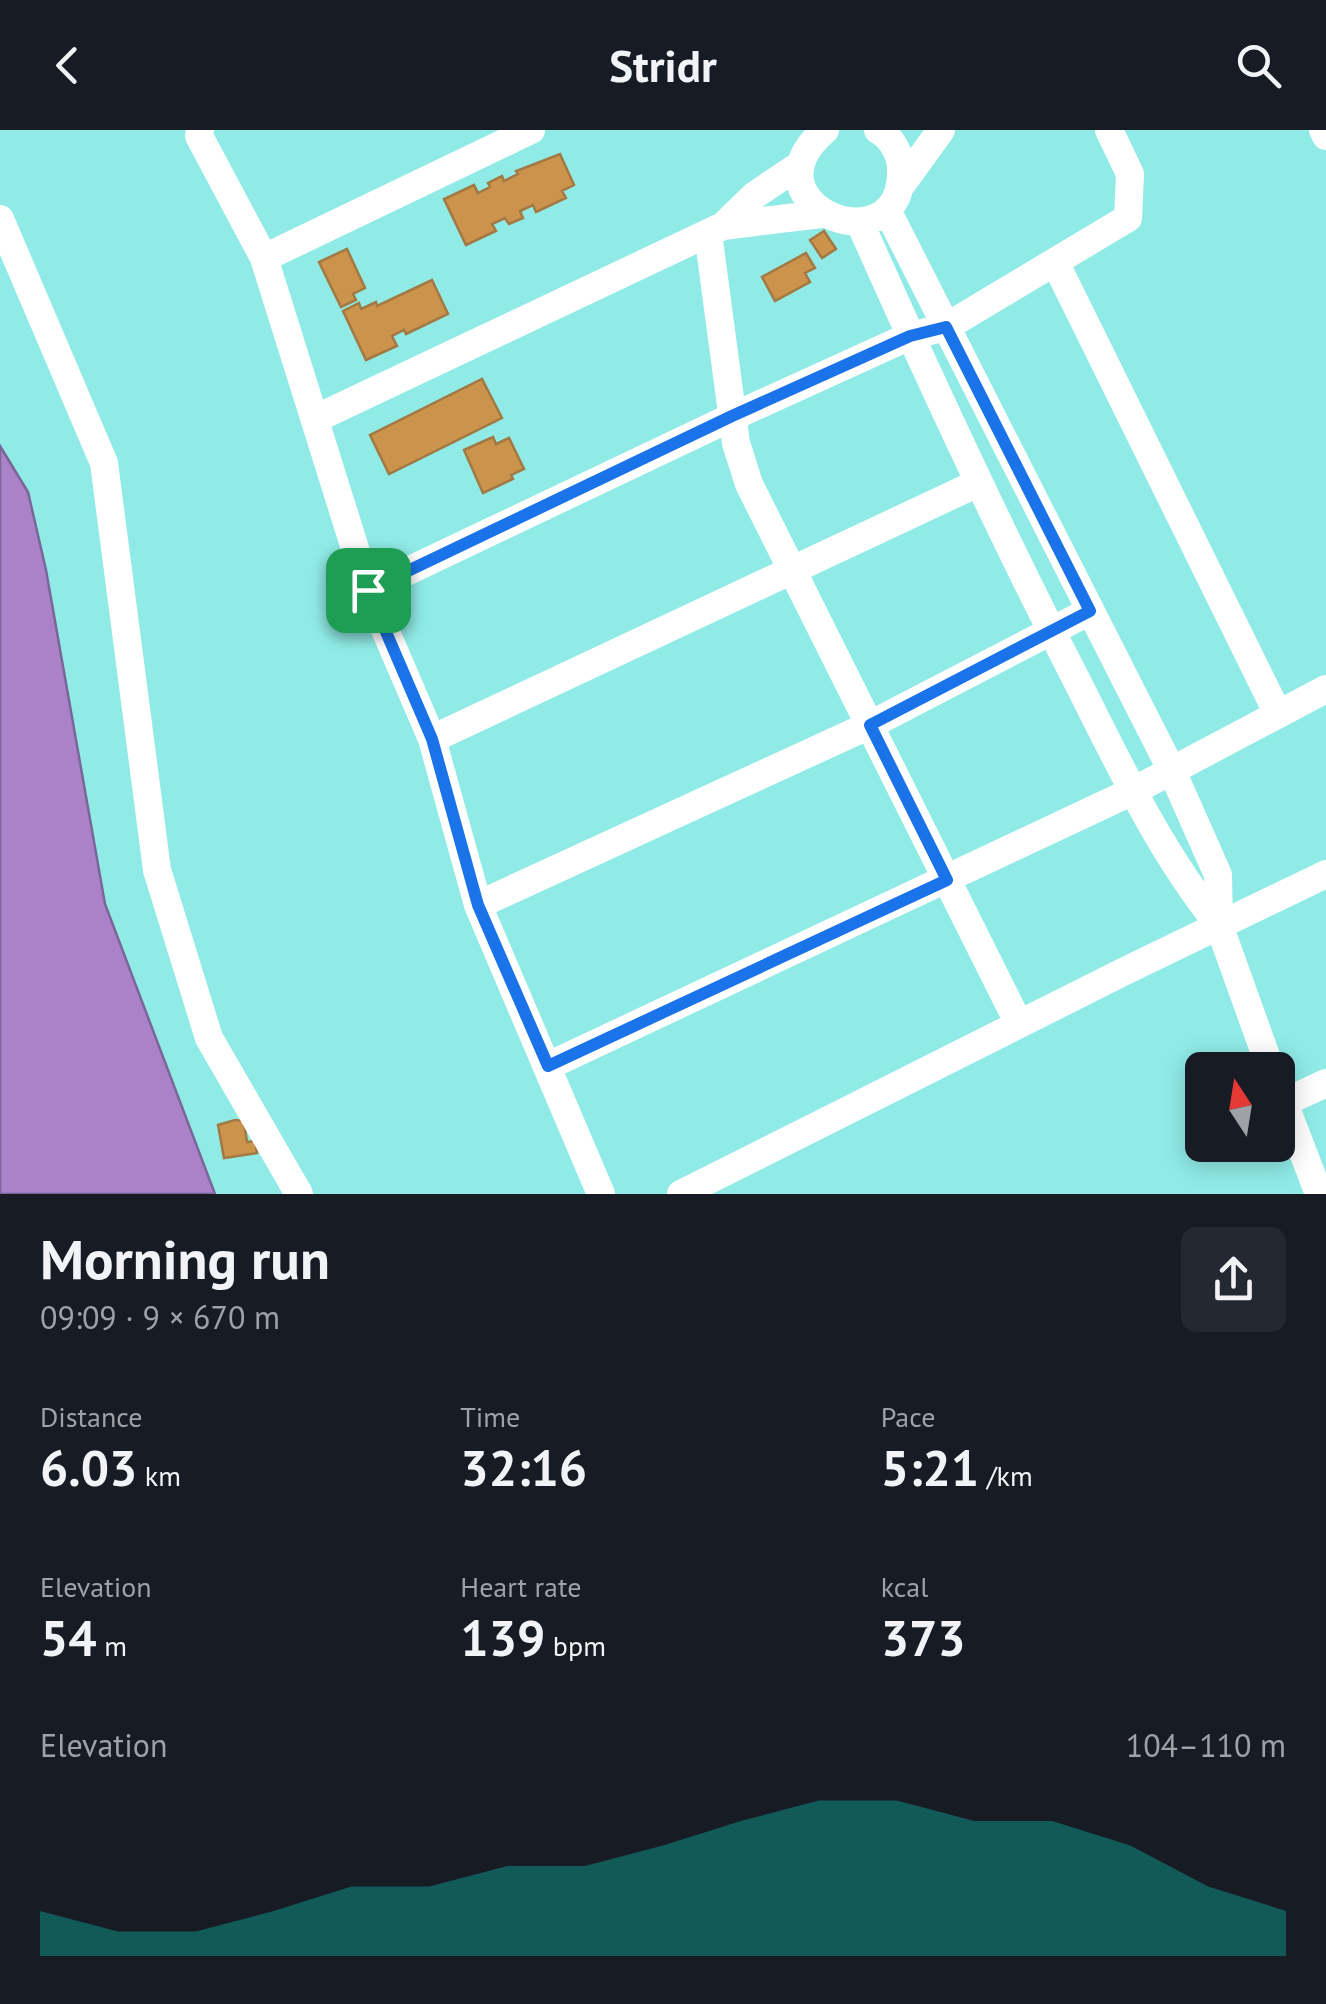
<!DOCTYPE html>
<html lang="en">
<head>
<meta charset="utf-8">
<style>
	:root { --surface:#171b24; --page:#242831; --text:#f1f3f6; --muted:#9ea1a6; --accent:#0f766e }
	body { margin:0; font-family:"PT Sans",sans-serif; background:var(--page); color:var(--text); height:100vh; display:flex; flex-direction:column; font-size:38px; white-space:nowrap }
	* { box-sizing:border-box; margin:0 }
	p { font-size:32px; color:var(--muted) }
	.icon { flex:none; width:55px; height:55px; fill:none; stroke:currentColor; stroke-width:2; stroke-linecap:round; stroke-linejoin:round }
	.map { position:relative; height:1064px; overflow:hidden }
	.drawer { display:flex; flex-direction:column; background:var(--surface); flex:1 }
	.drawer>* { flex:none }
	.needle { width:65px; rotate:348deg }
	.fabs { position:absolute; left:1185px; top:922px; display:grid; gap:20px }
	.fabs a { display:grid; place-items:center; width:110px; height:110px; border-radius:15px; background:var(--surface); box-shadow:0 5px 25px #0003; font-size:50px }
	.pin { position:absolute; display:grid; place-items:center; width:85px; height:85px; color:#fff; margin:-42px; border-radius:20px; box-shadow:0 5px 15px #0006 }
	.round { display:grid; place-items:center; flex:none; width:105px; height:105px; border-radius:15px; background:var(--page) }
	.summary { display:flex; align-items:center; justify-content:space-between; height:170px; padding:0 40px }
	h1 { font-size:55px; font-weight:700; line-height:75px }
	.stats { display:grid; grid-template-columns:repeat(3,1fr); gap:15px; height:170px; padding:10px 40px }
	.stats div { display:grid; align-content:center }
	.stats b { font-size:50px; font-weight:700 }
	.stats small { font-size:28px; font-weight:400 }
	.stats p { font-size:28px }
	.chart { height:280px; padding:20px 40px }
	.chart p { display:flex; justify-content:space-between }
	.chart svg { width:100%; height:180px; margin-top:10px; fill:var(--accent); opacity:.7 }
	header { display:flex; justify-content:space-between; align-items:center; height:130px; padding:0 40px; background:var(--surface); font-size:45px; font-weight:700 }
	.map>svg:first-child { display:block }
	.water { fill:#ab81c7; stroke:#786798; stroke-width:2.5 }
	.building { fill:#cb934c; stroke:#a27843; stroke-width:2.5 }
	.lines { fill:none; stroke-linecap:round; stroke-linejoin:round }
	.minor { stroke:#fff; stroke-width:28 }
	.route-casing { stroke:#fff; stroke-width:20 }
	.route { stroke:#1a73e8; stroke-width:12 }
</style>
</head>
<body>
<header><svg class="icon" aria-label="back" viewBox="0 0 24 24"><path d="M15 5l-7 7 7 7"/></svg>Stridr<svg class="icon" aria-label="search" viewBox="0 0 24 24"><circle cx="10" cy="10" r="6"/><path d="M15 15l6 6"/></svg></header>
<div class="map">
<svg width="1326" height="1064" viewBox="0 0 1326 1064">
	<rect width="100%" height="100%" fill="#90ebe6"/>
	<!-- water -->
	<path class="water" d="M0 316 28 362 46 440 105 774 215 1064H0Z"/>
	<!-- building -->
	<path class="building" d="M560 24 574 55 562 61 566 68 536 82 533 75 520 81 523 88 509 94 505 88 492 94 496 101 466 115 444 69 474 55 478 63 490 57 488 53 502 46 504 51 518 44 516 41Z
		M824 101 836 119 822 128 810 110Z
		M347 119 365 158 353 164 356 170 341 177 319 132Z
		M806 123 815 138 805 143 810 152 775 171 762 147Z
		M432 150 448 184 406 204 404 200 392 206 397 216 366 230 343 181 359 173 361 179 376 172 377 176Z
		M482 249 502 288 389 344 370 305Z
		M493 307 496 314 509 308 524 339 511 345 513 349 483 363 464 320Z
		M235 990 244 991 247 1012 255 1011 257 1023 224 1028 218 995Z"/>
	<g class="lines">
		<!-- minor -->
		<path class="minor" d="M200 0 199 6 264 128
			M531 0 264 128 368 460 432 609 478 775 601 1064
			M825 0C737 76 906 142 901 37 900 23 891 7 878 0
			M1323 0 1326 6
			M902 54 941 0
			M887 80 1172 641 1218 745 1219 795 1271 940
			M0 89 104 333 157 740 209 908 299 1064
			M860 93C929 248 1000 402 1078 553 1120 636 1160 722 1219 795
			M723 96 821 84
			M708 103 736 313 749 354 1019 894
			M1055 132 1278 584
			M315 289 723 96 755 65 801 34
			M368 460 732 287 910 206 946 197 1128 88 1130 44 1109 0
			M432 609 978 353
			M478 775 870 595 1090 481
			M548 936 1133 661 1326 559
			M1278 957 1319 1064
			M1283 973 1326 953
			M681 1064 1127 840 1326 744"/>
	</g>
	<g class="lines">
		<defs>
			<path id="route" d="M946 197 1090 481 870 595 947 750 548 936 478 775 432 609 368 460 732 286 910 206Z"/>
		</defs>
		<!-- route casing -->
		<use href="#route" class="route-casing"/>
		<!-- route -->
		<use href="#route" class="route"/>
	</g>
</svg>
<div class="fabs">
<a><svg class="needle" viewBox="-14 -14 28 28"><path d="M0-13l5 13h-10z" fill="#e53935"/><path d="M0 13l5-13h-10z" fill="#9ea1a6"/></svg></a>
</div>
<div class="pin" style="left:368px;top:460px;background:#1e9e55"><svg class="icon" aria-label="arrive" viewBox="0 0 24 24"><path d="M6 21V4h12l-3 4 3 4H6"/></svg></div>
</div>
<section class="drawer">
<div class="summary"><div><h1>Morning run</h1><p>09:09 · 9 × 670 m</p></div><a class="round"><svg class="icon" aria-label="share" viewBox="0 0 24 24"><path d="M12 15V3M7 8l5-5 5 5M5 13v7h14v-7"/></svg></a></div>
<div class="stats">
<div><p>Distance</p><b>6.03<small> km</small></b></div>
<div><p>Time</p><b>32:16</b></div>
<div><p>Pace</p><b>5:21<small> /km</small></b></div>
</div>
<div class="stats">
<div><p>Elevation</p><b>54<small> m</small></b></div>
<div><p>Heart rate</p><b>139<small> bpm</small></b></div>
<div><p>kcal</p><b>373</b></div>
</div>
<div class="chart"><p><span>Elevation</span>104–110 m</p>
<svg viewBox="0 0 160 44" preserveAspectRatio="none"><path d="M0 44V33L10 38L20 38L30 33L40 27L50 27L60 22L70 22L80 17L90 11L100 6L110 6L120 11L130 11L140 17L150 27L160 33V44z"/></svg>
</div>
</section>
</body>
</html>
